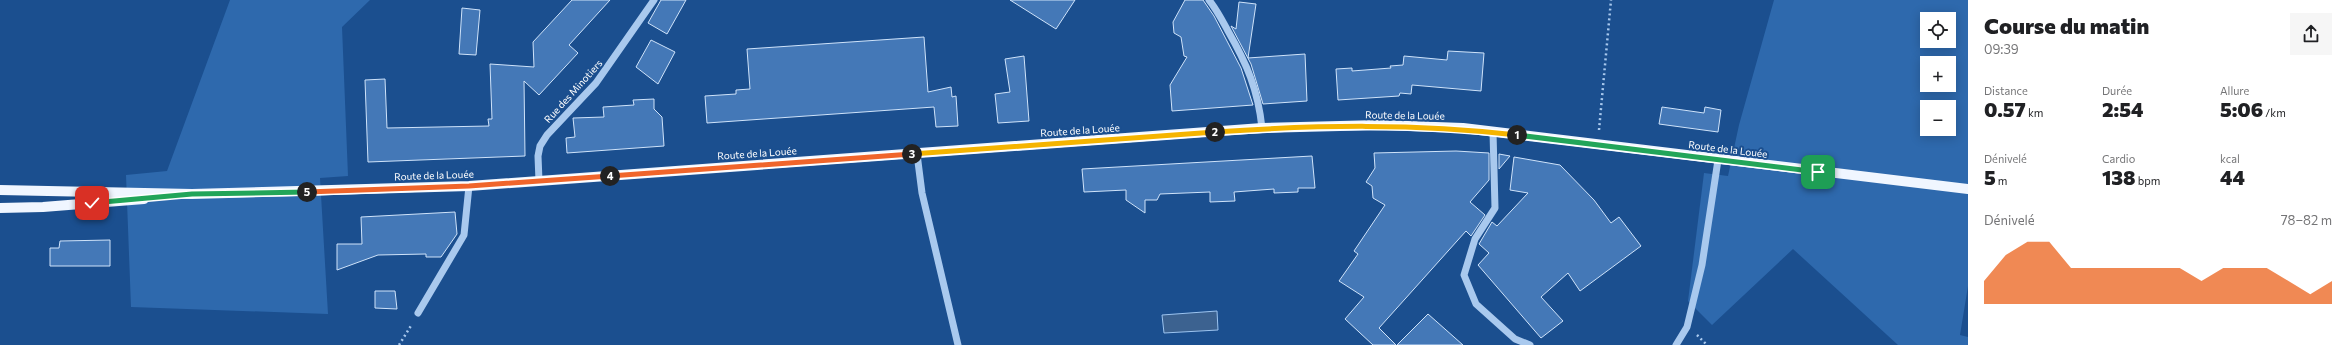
<!DOCTYPE html>
<html lang="fr">
<head>
<meta charset="utf-8">
<style>
	:root { --surface:#fff; --page:#f6f6f6; --text:#202124; --muted:#757577; --accent:#ea580c }
	body { margin:0; font-family:Commissioner,sans-serif; background:var(--page); color:var(--text); height:100vh; display:flex; flex-direction:column; font-size:15px; white-space:nowrap }
	* { box-sizing:border-box; margin:0 }
	p { font-size:13px; color:var(--muted) }
	.icon { flex:none; width:22px; height:22px; fill:none; stroke:currentColor; stroke-width:2; stroke-linecap:round; stroke-linejoin:round }
	.map { position:relative; flex:1; overflow:hidden }
	.details { display:flex; flex-direction:column; background:var(--surface); width:380px }
	.details>* { flex:none }
	.controls { position:absolute; left:1920px; top:12px; display:grid; gap:8px }
	.controls a { display:grid; place-items:center; width:36px; height:36px; border-radius:0px; background:var(--surface); box-shadow:0 2px 10px #0003; font-size:20px }
	.pin { position:absolute; display:grid; place-items:center; width:34px; height:34px; color:#fff; margin:-17px; border-radius:8px; box-shadow:0 2px 6px #0006 }
	.km { position:absolute; width:20px; height:20px; margin:-10px; border-radius:50%; background:#222; color:#fff; font-size:11px; line-height:20px; text-align:center }
	.round { display:grid; place-items:center; flex:none; width:42px; height:42px; border-radius:0px; background:var(--page) }
	.headline { display:flex; align-items:center; justify-content:space-between; height:68px; padding:0 16px }
	h1 { font-size:22px; font-weight:800; line-height:30px }
	.figures { display:grid; grid-template-columns:repeat(3,1fr); gap:6px; height:68px; padding:4px 16px }
	.figures div { display:grid; align-content:center }
	.figures b { font-size:20px; font-weight:800 }
	.figures small { font-size:11px; font-weight:400 }
	.figures p { font-size:11px }
	.chart { height:112px; padding:8px 16px }
	.chart p { display:flex; justify-content:space-between }
	.chart svg { width:100%; height:72px; margin-top:4px; fill:var(--accent); opacity:.7 }
	main { display:flex; flex:1; min-height:0 }
	.map>svg:first-child { display:block }
	.green { fill:#2e69ad; fill-rule:evenodd }
	.water { fill:#3c6290; stroke:#9cc4f0 }
	.building { fill:#4478b7; stroke:#cfe3fa }
	.lines { fill:none; stroke-linecap:round; stroke-linejoin:round }
	.path { stroke:#a9c9ee; stroke-width:2.5; stroke-dasharray:2 3; stroke-linecap:butt }
	.minor { stroke:#a9c9ee; stroke-width:7 }
	.major { stroke:#f0f6ff; stroke-width:10 }
	.split-1-casing { stroke:#fff; stroke-width:8 }
	.split-2-casing { stroke:#fff; stroke-width:8 }
	.split-3-casing { stroke:#fff; stroke-width:8 }
	.split-4-casing { stroke:#fff; stroke-width:8 }
	.split-5-casing { stroke:#fff; stroke-width:8 }
	.split-6-casing { stroke:#fff; stroke-width:8 }
	.split-1 { stroke:#22a559; stroke-width:5 }
	.split-2 { stroke:#f5b400; stroke-width:5 }
	.split-3 { stroke:#f5b400; stroke-width:5 }
	.split-4 { stroke:#f0652b; stroke-width:5 }
	.split-5 { stroke:#f0652b; stroke-width:5 }
	.split-6 { stroke:#22a559; stroke-width:5 }
	.labels { text-anchor:middle; stroke-width:4; stroke-linejoin:round; paint-order:stroke }
	.street-label { font-size:10px; fill:#fff; stroke:#1b4f8f }
</style>
</head>
<body>
<main>
<div class="map">
<svg width="1968" height="345" viewBox="0 0 1968 345">
	<rect width="100%" height="100%" fill="#1b4f8f"/>
	<!-- green -->
	<path class="green" d="M230 0H370L342 27 348 176 320 178 328 314 131 307 126 175 167 171Z
		M1774 0H1968V286L1960 335 1968 337V345H1898L1793 249 1712 325 1688 301 1704 173 1728 176 1739 125ZM1927 19H1949V41H1927ZM1927 63H1949V85H1927ZM1927 107H1949V129H1927Z"/>
	<!-- water -->
	<path class="water" d="M1217 311 1218 330 1164 333 1162 315Z"/>
	<!-- building -->
	<path class="building" d="M572 0H610L569 45 578 53 539 95 524 81 525 156 368 162 365 80 385 79 387 128 489 126 488 119H492L490 64 534 67 533 42Z
		M661 0H686L667 34 648 23Z
		M1010 0H1075L1056 29Z
		M1185 0H1203L1214 16 1241 68 1253 105 1172 111 1170 85 1187 57 1184 56 1181 37 1174 33 1173 22Z
		M1239 2 1256 4 1248 58 1305 54 1307 101 1263 104 1251 64 1231 26 1236 29Z
		M462 8 480 10 476 55 459 54Z
		M924 37 928 92 951 87 952 97 956 96 958 126 936 127 934 107 707 123 705 96 736 94V90L750 89 747 49Z
		M651 40 675 52 658 84 636 67Z
		M1448 51 1484 53 1481 91 1412 85 1411 94 1400 93 1399 96 1338 100 1336 69 1352 68V71L1391 68 1390 66 1403 65 1404 56 1447 60Z
		M1024 56 1029 121 998 123 995 94 1010 92 1005 59Z
		M654 99V109L662 117 664 146 567 153 566 138 575 137 573 118 604 117 603 107 634 105 633 100Z
		M1662 107 1704 113 1705 107 1721 110 1718 132 1659 124Z
		M1456 151 1489 153V180L1470 202 1485 215 1471 236 1466 231 1379 328 1396 345H1373L1345 319 1364 297 1339 281 1358 254 1354 251 1385 205 1373 198 1372 186 1366 182 1375 168 1374 153Z
		M1499 154 1510 156 1499 169Z
		M1312 156 1315 188H1298V192L1274 193V189L1234 192 1235 201 1210 202V192L1160 194 1157 200H1145V213L1126 200V190L1084 192 1082 169Z
		M1514 157 1560 165 1594 200 1611 223 1619 217 1641 246 1580 291 1568 273 1541 297 1563 321 1541 338 1478 265 1489 253 1479 244 1492 222 1497 226 1528 193 1510 190Z
		M455 212 457 234 441 257H426V254L378 255 337 270V244H362L361 217Z
		M110 240V266H50V248H59L60 241Z
		M375 291H395L397 309 375 308Z
		M1428 314 1463 345H1397Z"/>
	<g class="lines">
		<!-- path -->
		<path class="path" d="M1599 130 1611 0
			M1697 335 1707 345
			M399 345 412 324"/>
		<!-- minor -->
		<path class="minor" d="M1209 0C1217 10 1222 20 1228 31 1247 64 1258 90 1262 128
			M1493 132 1495 208 1475 239 1464 275 1476 304 1515 339 1530 345
			M917 154 922 193 958 345
			M539 181 538 156 540 146 547 135 596 83 654 0
			M418 313 464 235 469 186
			M1676 345 1687 327 1702 265 1718 160"/>
		<!-- major -->
		<path class="major" d="M0 190 192 194 469 186 1262 128 1380 125 1463 128 1968 189
			M0 208 43 207 144 199"/>
	</g>
	<g class="lines">
		<defs>
			<path id="split-1" d="M1517 135 1818 172"/>
			<path id="split-2" d="M1215 132C1316 125 1416 123 1517 135"/>
			<path id="split-3" d="M912 154 1215 132"/>
			<path id="split-4" d="M610 176 912 154"/>
			<path id="split-5" d="M307 192 469 186 610 176"/>
			<path id="split-6" d="M92 203 192 194 307 192"/>
		</defs>
		<!-- split-1 casing -->
		<use href="#split-1" class="split-1-casing"/>
		<!-- split-2 casing -->
		<use href="#split-2" class="split-2-casing"/>
		<!-- split-3 casing -->
		<use href="#split-3" class="split-3-casing"/>
		<!-- split-4 casing -->
		<use href="#split-4" class="split-4-casing"/>
		<!-- split-5 casing -->
		<use href="#split-5" class="split-5-casing"/>
		<!-- split-6 casing -->
		<use href="#split-6" class="split-6-casing"/>
		<!-- split-1 -->
		<use href="#split-1" class="split-1"/>
		<!-- split-2 -->
		<use href="#split-2" class="split-2"/>
		<!-- split-3 -->
		<use href="#split-3" class="split-3"/>
		<!-- split-4 -->
		<use href="#split-4" class="split-4"/>
		<!-- split-5 -->
		<use href="#split-5" class="split-5"/>
		<!-- split-6 -->
		<use href="#split-6" class="split-6"/>
	</g>
	<g class="labels">
		<!-- street labels -->
		<g class="street-label">
			<text transform="translate(573 91) rotate(-48)" y="4">Rue des Minotiers</text>
			<text transform="translate(1405 115) rotate(1)" y="4">Route de la Louée</text>
			<text transform="translate(1080 130) rotate(-4)" y="4">Route de la Louée</text>
			<text transform="translate(1728 149) rotate(7)" y="4">Route de la Louée</text>
			<text transform="translate(757 153) rotate(-4)" y="4">Route de la Louée</text>
			<text transform="translate(434 175) rotate(-2)" y="4">Route de la Louée</text>
		</g>
	</g>
</svg>
<div class="controls">
<a><svg class="icon" aria-label="locate" viewBox="0 0 24 24"><circle cx="12" cy="12" r="6"/><path d="M12 2v4M12 18v4M2 12h4M18 12h4"/></svg></a>
<a>+</a>
<a>−</a>
</div>
<div class="pin" style="left:1818px;top:172px;background:#1e9e55"><svg class="icon" aria-label="arrive" viewBox="0 0 24 24"><path d="M6 21V4h12l-3 4 3 4H6"/></svg></div>
<div class="pin" style="left:92px;top:203px;background:#d93025"><svg class="icon" aria-label="check" viewBox="0 0 24 24"><path d="M5 12l5 5 9-10"/></svg></div>
<b class="km" style="left:1517px;top:135px">1</b>
<b class="km" style="left:1215px;top:132px">2</b>
<b class="km" style="left:912px;top:154px">3</b>
<b class="km" style="left:610px;top:176px">4</b>
<b class="km" style="left:307px;top:192px">5</b>
</div>
<section class="details">
<div class="headline"><div><h1>Course du matin</h1><p>09:39</p></div><a class="round"><svg class="icon" aria-label="share" viewBox="0 0 24 24"><path d="M12 15V3M7 8l5-5 5 5M5 13v7h14v-7"/></svg></a></div>
<div class="figures">
<div><p>Distance</p><b>0.57<small> km</small></b></div>
<div><p>Durée</p><b>2:54</b></div>
<div><p>Allure</p><b>5:06<small> /km</small></b></div>
</div>
<div class="figures">
<div><p>Dénivelé</p><b>5<small> m</small></b></div>
<div><p>Cardio</p><b>138<small> bpm</small></b></div>
<div><p>kcal</p><b>44</b></div>
</div>
<div class="chart"><p><span>Dénivelé</span>78–82 m</p>
<svg viewBox="0 0 160 44" preserveAspectRatio="none"><path d="M0 44V30L10 14L20 6L30 6L40 22L50 22L60 22L70 22L80 22L90 22L100 30L110 22L120 22L130 22L140 30L150 38L160 30V44z"/></svg>
</div>
</section>
</main>
</body>
</html>
